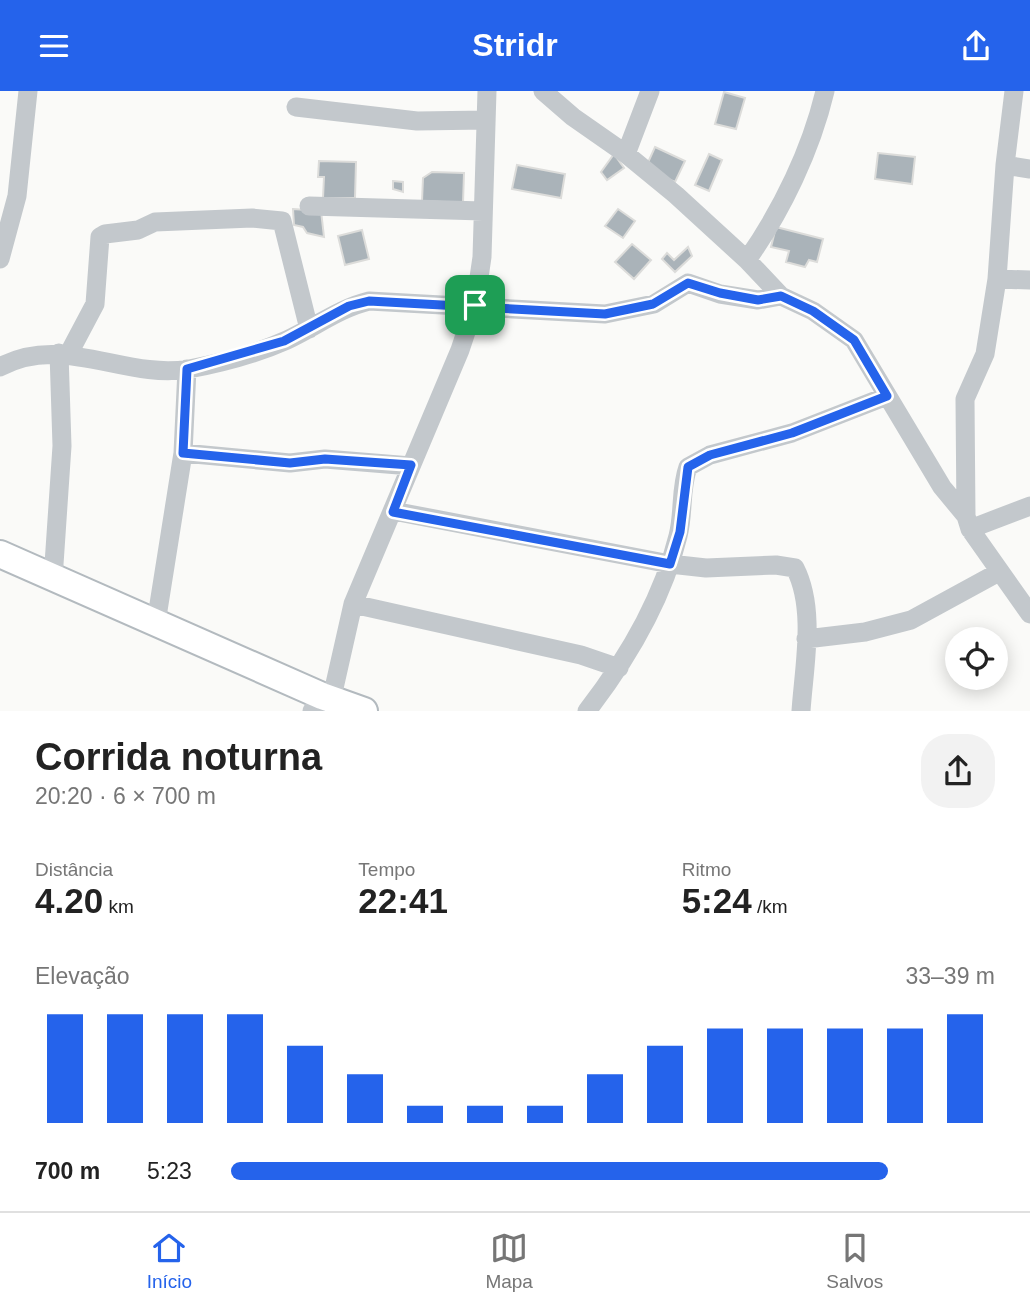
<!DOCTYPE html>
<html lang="pt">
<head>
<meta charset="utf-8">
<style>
	:root { --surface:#fff; --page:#f2f2f2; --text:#222; --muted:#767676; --line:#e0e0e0; --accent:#2563eb }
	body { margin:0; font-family:Arial,sans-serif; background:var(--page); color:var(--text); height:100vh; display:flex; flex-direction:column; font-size:26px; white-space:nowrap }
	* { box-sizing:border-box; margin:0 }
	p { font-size:23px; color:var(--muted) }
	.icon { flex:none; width:38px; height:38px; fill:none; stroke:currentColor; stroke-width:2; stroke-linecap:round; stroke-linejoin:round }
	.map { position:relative; height:620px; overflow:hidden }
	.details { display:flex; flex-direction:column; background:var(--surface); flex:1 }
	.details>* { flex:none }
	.fabs { position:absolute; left:945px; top:536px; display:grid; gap:14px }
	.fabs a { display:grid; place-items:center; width:63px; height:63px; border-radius:50%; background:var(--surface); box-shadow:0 4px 18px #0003; font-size:35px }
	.pin { position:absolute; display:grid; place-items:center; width:60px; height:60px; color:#fff; margin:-30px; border-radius:14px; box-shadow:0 4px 10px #0006 }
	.round { display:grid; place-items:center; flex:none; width:74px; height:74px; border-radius:28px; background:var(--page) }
	.head { display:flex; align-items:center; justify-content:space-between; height:119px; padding:0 35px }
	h1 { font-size:38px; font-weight:700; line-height:52px }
	.metrics { display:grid; grid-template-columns:repeat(3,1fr); gap:10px; height:119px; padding:7px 35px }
	.metrics div { display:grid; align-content:center }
	.metrics b { font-size:35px; font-weight:700 }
	.metrics small { font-size:19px; font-weight:400 }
	.metrics p { font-size:19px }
	.chart { height:196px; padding:14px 35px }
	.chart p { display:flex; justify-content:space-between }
	.chart svg { width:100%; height:126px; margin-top:7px; stroke:var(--accent); stroke-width:6 }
	ul { padding:0 35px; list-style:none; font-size:23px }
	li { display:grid; grid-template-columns:112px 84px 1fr; align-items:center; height:52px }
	li i { height:18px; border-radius:9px; background:var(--accent) }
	header { display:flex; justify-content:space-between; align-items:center; height:91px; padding:0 35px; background:var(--accent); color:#fff; font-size:32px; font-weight:700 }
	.tab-bar { display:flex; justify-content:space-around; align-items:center; height:98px; border-top:2px solid var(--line); background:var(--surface); font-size:19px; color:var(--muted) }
	.tab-bar a { display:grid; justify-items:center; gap:4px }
	.tab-bar .selected { color:var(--accent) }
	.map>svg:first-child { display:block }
	.building { fill:#aab3b9; stroke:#dcdcda; stroke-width:2 }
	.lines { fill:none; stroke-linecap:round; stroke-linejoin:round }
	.secondary-casing { stroke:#b3babf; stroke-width:30 }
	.street { stroke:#c3c8cc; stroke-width:19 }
	.secondary { stroke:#fff; stroke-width:26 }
	.route-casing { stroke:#fff; stroke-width:14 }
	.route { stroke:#2563eb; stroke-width:9 }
</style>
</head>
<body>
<header><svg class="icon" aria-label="menu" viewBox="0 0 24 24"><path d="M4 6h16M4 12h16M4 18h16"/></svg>Stridr<svg class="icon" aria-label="share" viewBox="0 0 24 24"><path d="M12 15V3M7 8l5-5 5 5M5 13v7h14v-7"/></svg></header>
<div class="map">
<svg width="1030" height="620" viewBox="0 0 1030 620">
	<rect width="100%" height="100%" fill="#fafaf8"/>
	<!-- building -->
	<path class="building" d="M724 1 745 7 736 38 715 33Z
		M655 56 685 70 675 91 645 78Z
		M878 62 915 66 912 93 875 88Z
		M614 63 624 77 607 89 601 81Z
		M709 63 722 69 709 100 695 94Z
		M319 70 356 71 355 107H323L324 86H318Z
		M517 74 565 83 561 107 512 98Z
		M432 81 464 82 463 112 422 110 423 87Z
		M393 90 403 91V101L393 98Z
		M293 118 321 120 324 146 307 142 303 136 294 134Z
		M618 118 635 130 623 147 605 135Z
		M776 136 823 148 817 171 809 169 805 176 786 171 789 160 771 156Z
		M362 139 369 168 345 174 338 145Z
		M632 153 651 169 634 188 615 171Z
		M688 156 692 165 675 181 662 168 667 162 674 169Z"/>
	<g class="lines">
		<defs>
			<path id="secondary" d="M0 463 322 605 364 620"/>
		</defs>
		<!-- secondary casing -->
		<use href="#secondary" class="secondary-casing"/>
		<!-- street -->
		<path class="street" d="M543 0 573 26 626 63 676 104 747 169 781 205 813 220 854 249 942 396 966 425 970 438 1030 523
			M296 16 417 30 486 29
			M626 63 650 0
			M1005 74 1030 78
			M309 115 483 120
			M0 168 17 105 28 0
			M747 169C782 119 811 59 825 0
			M997 188 1030 189
			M68 264 95 213 100 146 105 143 138 139 155 131 252 127 282 130 309 238
			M0 276C62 242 125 289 189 278 221 272 258 262 287 249 315 236 340 217 369 210L605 223 654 213 688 192 720 203 758 209 781 205
			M183 362 290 372 325 368 411 375
			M393 420 670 473 706 477 776 474 795 477C816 518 804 575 801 620
			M966 425 965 308 985 263 997 188 1005 74 1014 0
			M970 438 1030 415
			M53 488 62 355 59 262
			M353 513 581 564 619 577
			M156 532 183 362 187 278
			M806 548 865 541 911 529 999 481
			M335 619 332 606 353 513 460 259 475 214 482 166 487 0
			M312 620 322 605
			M587 620C628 567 662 510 678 445 684 422 680 398 688 376L710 364 792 342 887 305"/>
		<!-- secondary -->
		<use href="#secondary" class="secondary"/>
	</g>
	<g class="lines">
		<defs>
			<path id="route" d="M688 192 720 202 758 209 781 205 813 220 854 249 887 305 792 342 710 364 688 376 680 441 670 473 393 421 411 374 325 368 290 372 183 362 187 278 284 250 349 215 369 210 605 223 653 213Z"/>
		</defs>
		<!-- route casing -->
		<use href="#route" class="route-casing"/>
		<!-- route -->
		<use href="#route" class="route"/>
	</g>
</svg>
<div class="fabs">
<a><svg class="icon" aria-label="locate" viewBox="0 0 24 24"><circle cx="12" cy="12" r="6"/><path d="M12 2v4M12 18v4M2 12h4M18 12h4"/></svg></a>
</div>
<div class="pin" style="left:475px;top:214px;background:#1e9e55"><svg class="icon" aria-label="arrive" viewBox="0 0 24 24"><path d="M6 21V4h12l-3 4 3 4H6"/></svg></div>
</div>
<section class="details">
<div class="head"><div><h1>Corrida noturna</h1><p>20:20 · 6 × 700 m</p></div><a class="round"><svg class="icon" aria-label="share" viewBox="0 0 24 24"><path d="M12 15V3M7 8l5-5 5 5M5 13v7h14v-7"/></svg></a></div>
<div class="metrics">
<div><p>Distância</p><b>4.20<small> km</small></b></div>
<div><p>Tempo</p><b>22:41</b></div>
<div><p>Ritmo</p><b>5:24<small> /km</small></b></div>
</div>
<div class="chart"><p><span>Elevação</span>33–39 m</p>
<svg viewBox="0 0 160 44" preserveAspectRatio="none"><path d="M5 44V6M15 44V6M25 44V6M35 44V6M45 44V17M55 44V27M65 44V38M75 44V38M85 44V38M95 44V27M105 44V17M115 44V11M125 44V11M135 44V11M145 44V11M155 44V6"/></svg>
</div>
<ul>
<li><b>700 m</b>5:23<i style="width:86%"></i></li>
</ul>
</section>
<nav class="tab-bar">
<a class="selected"><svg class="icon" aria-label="home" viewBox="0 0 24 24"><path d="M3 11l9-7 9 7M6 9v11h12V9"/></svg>Início</a>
<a><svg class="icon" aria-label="map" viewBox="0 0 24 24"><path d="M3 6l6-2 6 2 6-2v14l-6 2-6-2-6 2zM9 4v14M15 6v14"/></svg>Mapa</a>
<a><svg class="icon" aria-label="saved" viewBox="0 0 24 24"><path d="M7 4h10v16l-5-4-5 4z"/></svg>Salvos</a>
</nav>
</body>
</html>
